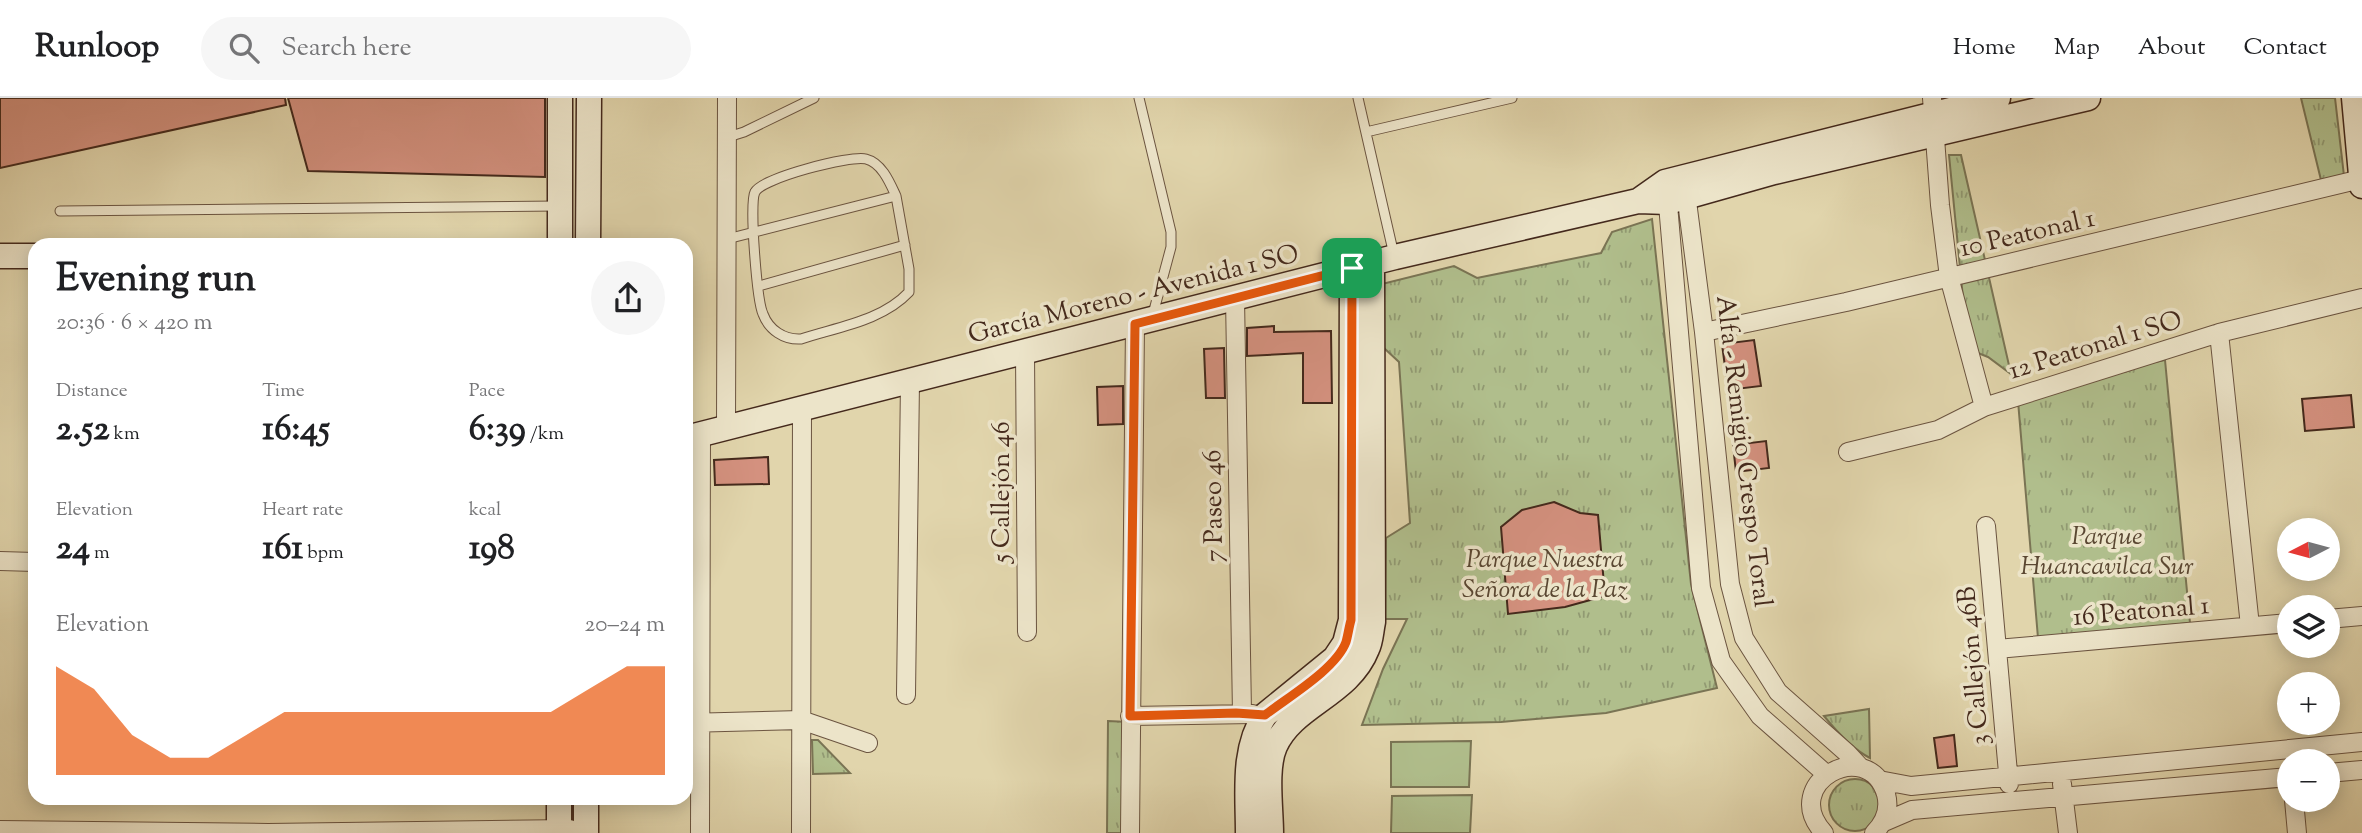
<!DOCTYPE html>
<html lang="en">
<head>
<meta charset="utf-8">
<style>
	:root { --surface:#fff; --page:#f6f6f6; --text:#202124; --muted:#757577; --line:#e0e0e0; --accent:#ea580c }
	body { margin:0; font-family:"Sorts Mill Goudy",serif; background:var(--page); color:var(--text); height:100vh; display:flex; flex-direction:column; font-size:26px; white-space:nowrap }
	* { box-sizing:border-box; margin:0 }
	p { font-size:23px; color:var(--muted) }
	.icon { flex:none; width:38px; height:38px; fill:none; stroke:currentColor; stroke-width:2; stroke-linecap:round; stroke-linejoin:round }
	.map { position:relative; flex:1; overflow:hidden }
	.side { position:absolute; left:28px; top:140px; width:665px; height:567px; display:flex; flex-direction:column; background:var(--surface); border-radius:21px; box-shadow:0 4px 18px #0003 }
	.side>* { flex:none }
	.needle { width:46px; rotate:264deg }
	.controls { position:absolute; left:2277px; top:420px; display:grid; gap:14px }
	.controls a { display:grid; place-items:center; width:63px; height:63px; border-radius:50%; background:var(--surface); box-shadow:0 4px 18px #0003; font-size:35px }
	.pin { position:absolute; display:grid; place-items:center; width:60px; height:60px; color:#fff; margin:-30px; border-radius:14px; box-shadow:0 4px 10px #0006 }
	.round { display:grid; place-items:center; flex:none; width:74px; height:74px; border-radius:37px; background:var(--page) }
	.head { display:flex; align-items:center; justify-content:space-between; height:119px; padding:0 28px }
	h1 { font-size:38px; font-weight:700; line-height:52px }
	.figures { display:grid; grid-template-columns:repeat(3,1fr); gap:10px; height:119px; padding:7px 28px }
	.figures div { display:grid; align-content:center }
	.figures b { font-size:35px; font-weight:700 }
	.figures small { font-size:19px; font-weight:400 }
	.figures p { font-size:19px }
	.chart { height:196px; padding:14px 28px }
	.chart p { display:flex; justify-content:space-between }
	.chart svg { width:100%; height:126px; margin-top:7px; fill:var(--accent); opacity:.7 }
	header { display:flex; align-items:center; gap:42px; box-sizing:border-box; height:98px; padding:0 35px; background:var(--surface); border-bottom:2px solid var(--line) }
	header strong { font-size:33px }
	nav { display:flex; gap:38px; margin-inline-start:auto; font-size:24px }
	.search { width:490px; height:63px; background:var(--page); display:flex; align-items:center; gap:18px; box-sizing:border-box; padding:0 24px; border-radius:38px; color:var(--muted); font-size:26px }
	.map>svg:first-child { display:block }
	.green { fill:#b0be8c; stroke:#7a7454; stroke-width:2 }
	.park { fill:url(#park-tufts); stroke:#7a7454; stroke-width:2 }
	.building { fill:#d4917f; stroke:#44291c; stroke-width:2 }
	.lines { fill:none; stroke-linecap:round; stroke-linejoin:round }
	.lane-casing { stroke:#6b5440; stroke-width:11 }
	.street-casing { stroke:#6b5440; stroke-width:20 }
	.secondary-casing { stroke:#44291c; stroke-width:27 }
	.lane { stroke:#ece4c9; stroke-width:9 }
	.street { stroke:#ece4c9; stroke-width:18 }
	.secondary { stroke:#ece4c9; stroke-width:24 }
	.route-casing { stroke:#fff; stroke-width:14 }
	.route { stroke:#ea580c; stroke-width:9 }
	.labels { text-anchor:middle; stroke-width:7; stroke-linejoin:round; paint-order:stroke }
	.street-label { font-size:26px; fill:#44291c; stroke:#ece4c9 }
	.park-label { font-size:26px; font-style:italic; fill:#5a4732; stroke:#ece4c9 }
</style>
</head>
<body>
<header>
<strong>Runloop</strong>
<div class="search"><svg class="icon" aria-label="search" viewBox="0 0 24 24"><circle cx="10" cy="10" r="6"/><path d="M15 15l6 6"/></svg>Search here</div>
<nav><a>Home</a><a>Map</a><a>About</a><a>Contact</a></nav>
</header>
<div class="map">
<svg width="2362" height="735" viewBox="0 0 2362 735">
	<defs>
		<pattern id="park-tufts" width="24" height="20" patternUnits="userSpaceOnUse" patternTransform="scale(1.75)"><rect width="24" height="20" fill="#b0be8c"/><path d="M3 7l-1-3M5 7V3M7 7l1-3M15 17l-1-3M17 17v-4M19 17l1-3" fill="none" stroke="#919a72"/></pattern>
	</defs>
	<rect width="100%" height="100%" fill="#e1d5ac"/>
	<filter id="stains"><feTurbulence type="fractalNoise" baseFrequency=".00286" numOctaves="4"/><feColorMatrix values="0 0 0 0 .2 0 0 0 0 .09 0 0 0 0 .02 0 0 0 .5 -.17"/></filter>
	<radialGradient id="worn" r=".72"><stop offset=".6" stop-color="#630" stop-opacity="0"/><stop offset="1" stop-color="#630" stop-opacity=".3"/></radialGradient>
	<!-- green -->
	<path class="green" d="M1471 643 1469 689H1391V644Z
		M1472 697 1470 735H1391L1392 698Z"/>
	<!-- park -->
	<path class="park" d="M2301 0H2335L2344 78 2321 82Z
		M1949 57H1961L2011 276 1988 259 1968 251Z
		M1652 121 1691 486 1717 590 1606 615 1501 624 1362 627 1383 571 1407 521H1385L1386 440 1410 425 1399 264 1384 250 1382 186 1454 168 1477 180 1601 155 1612 134Z
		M2165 262 2190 525 2038 540 2017 291Z
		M1869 611 1870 660C1852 651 1837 634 1824 618Z
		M1108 623 1128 624 1126 735H1107Z
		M812 642H818L850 675 813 676Z
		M1829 707a26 26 0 1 1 52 0a26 26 0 1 1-52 0Z"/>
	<!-- building -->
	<path class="building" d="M0 0H285L286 7 0 70Z
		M288 0H545V79L308 73Z
		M1274 228V234L1331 233 1332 305H1303V255L1247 258V230Z
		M1754 242 1761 288 1728 292 1722 246Z
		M1224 250 1225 300H1206L1204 251Z
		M1123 288V326L1098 327 1097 289Z
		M2351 297 2354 329 2305 333 2302 301Z
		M1766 343 1769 370 1736 374 1733 347Z
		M768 359 769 386 715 387 714 362Z
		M1554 404 1580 415 1598 417 1605 498 1565 509 1508 516 1501 429 1522 412Z
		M1954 637 1957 668 1938 670 1934 640Z"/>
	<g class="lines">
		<defs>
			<path id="lane" d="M1139 0 1171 134V149L1153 216
				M1358 0 1394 157
				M1366 34 1512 0
				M728 39 744 34 814 0
				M60 113 558 108
				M727 141 896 98 909 171V194C882 223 837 229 801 241 784 242 769 232 763 216 757 203 749 105 755 94 762 80 850 57 866 61 882 65 890 85 896 98
				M759 188 905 147"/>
			<path id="street" d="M1932 0 1940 107 1949 179 1984 309
				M1685 88 1704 234 1730 486 1744 540 1778 594 1847 655 1861 670
				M1667 95 1701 490 1721 563 1760 618 1826 676
				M1235 200 1242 615
				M1704 234 1846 204 2361 81
				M2219 235 2250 528
				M1025 254 1027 534
				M726 330 727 0
				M1848 354 1938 332 1984 309 2219 235 2362 200
				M1986 428 2009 686
				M0 463 35 464
				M2328 521 2362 518
				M1997 551 2289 525
				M906 597 910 283
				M1130 618 1253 616
				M686 625 801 622 868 645
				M2328 675 2362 672
				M1879 682 1911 688 2362 644
				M2062 686 2068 735
				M2294 702 2297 735
				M1884 724 1912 712 2289 679
				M0 732 268 735 570 731
				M700 735 701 336
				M801 735 802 310
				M1130 735 1135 226
				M1824 735C1778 685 1868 637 1886 696 1890 711 1885 724 1874 735"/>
			<path id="secondary" d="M2354 0 2362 88
				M1638 103 1665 84 1998 0
				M560 147V0
				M588 147 589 0
				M0 158H35
				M686 340 1395 159 1638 103 1668 104 1774 74 2088 0
				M559 700V735
				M586 735V700
				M1248 735C1248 695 1242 651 1265 617L1335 560 1345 545 1351 522 1352 170
				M1271 735C1271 711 1265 670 1275 648 1293 607 1349 597 1367 551 1371 543 1371 533 1373 524L1372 165"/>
		</defs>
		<!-- lane casing -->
		<use href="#lane" class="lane-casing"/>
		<!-- street casing -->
		<use href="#street" class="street-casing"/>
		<!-- secondary casing -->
		<use href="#secondary" class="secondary-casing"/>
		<!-- lane -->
		<use href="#lane" class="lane"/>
		<!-- street -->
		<use href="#street" class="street"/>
		<!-- secondary -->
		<use href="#secondary" class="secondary"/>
	</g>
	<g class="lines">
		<defs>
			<path id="route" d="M1352 170 1351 522C1349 529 1348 537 1346 544 1336 571 1288 599 1265 617L1236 615 1130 618 1135 226Z"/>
		</defs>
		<!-- route casing -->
		<use href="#route" class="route-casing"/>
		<!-- route -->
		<use href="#route" class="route"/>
	</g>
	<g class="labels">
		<!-- street labels -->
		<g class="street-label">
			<text transform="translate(2027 134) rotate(-13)" y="9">10 Peatonal 1</text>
			<text transform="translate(1133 195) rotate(-14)" y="9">García Moreno - Avenida 1 SO</text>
			<text transform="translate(2095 246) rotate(-17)" y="9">12 Peatonal 1 SO</text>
			<text transform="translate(1745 353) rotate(83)" y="9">Alfa - Remigio Crespo Toral</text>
			<text transform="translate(1000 394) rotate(-90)" y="9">5 Callejón 46</text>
			<text transform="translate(1212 408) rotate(-91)" y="9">7 Paseo 46</text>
			<text transform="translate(2141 512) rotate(-5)" y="9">16 Peatonal 1</text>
			<text transform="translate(1972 568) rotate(-95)" y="9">3 Callejón 46B</text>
		</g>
		<!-- park labels -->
		<g class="park-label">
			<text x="2107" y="446">Parque<tspan x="2107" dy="30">Huancavilca Sur</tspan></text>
			<text x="1545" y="469">Parque Nuestra<tspan x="1545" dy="30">Señora de la Paz</tspan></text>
		</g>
	</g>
	<rect width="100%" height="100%" filter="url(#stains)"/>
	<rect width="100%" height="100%" fill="url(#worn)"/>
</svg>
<div class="controls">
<a><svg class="needle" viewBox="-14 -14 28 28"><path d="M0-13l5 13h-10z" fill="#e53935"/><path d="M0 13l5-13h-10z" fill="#757577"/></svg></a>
<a><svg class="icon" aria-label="layers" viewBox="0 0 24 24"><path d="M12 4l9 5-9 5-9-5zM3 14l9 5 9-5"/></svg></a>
<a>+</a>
<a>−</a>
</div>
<div class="pin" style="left:1352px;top:170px;background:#1e9e55"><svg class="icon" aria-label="arrive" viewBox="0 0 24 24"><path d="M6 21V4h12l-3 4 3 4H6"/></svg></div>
<section class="side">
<div class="head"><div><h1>Evening run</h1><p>20:36 · 6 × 420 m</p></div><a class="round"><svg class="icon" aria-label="share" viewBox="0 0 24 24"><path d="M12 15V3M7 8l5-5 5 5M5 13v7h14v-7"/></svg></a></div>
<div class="figures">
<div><p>Distance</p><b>2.52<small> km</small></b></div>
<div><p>Time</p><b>16:45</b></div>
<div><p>Pace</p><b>6:39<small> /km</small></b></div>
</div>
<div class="figures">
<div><p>Elevation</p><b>24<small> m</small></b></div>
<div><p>Heart rate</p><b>161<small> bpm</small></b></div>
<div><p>kcal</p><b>198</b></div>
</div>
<div class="chart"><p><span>Elevation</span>20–24 m</p>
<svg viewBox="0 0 160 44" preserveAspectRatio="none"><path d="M0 44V6L10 14L20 30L30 38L40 38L50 30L60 22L70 22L80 22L90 22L100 22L110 22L120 22L130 22L140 14L150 6L160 6V44z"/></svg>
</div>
</section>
</div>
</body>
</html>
